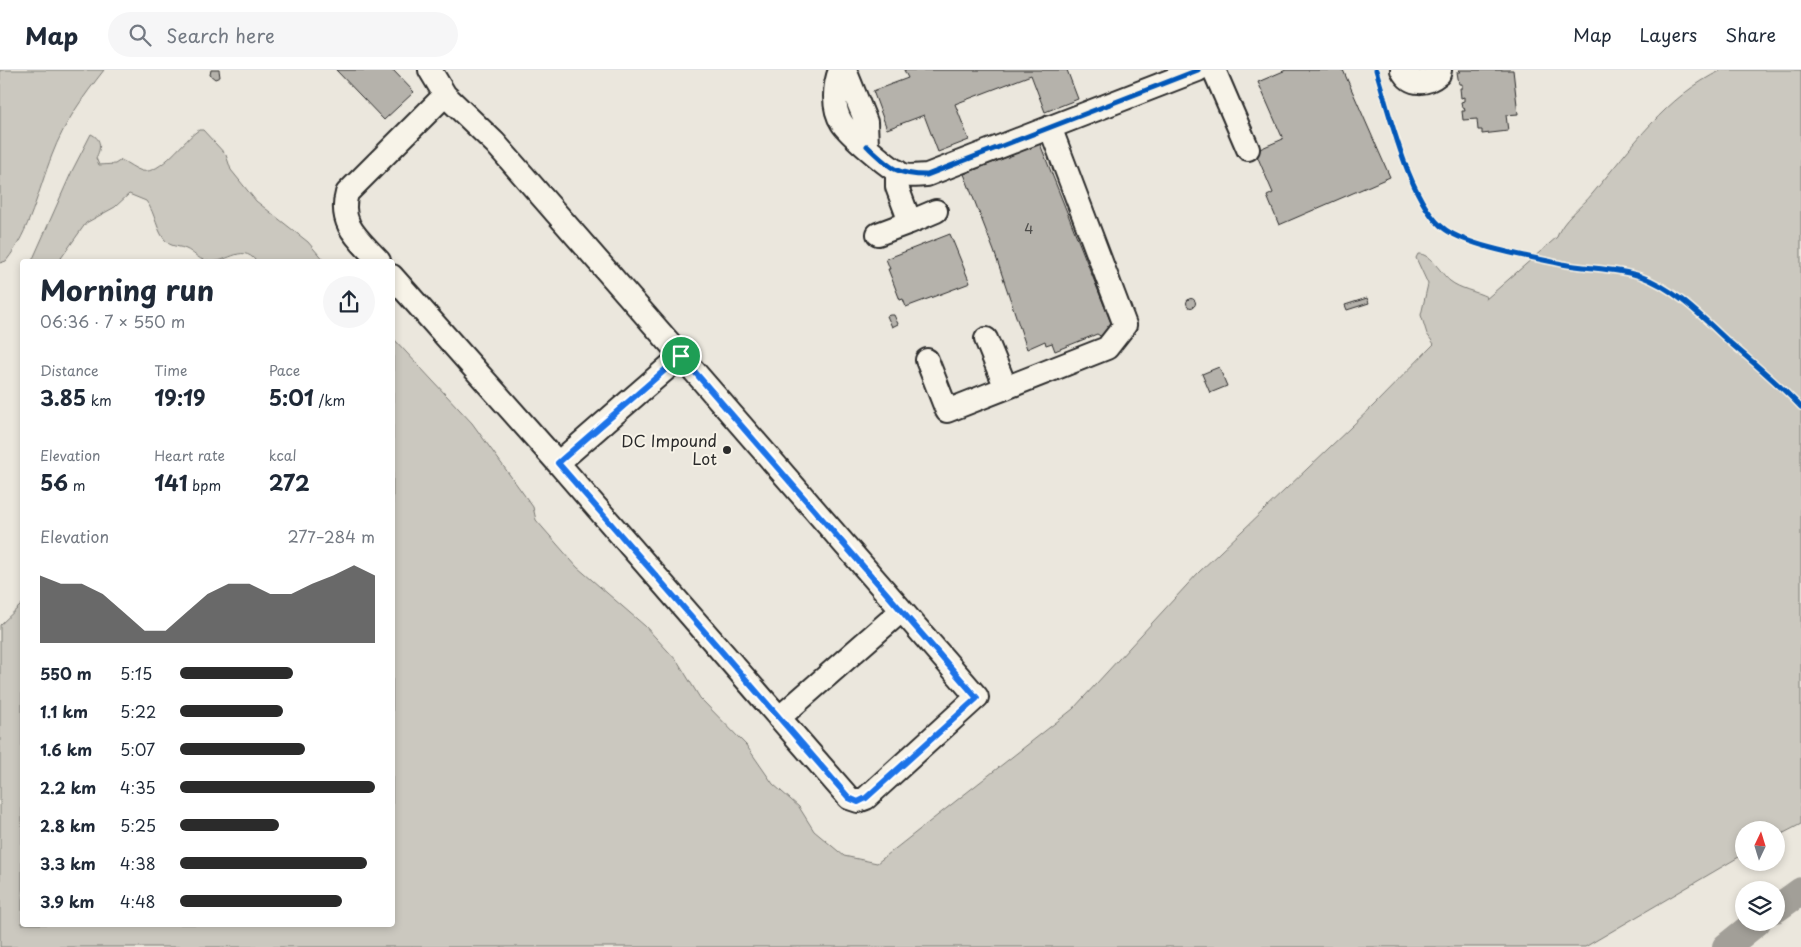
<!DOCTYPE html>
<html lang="en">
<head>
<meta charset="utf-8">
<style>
	:root { --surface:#fff; --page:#f6f6f7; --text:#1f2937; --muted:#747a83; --line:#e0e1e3; --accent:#2b2b2b }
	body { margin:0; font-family:"Playpen Sans",sans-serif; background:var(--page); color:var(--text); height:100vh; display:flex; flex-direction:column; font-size:19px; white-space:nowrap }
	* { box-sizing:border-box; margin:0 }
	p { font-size:16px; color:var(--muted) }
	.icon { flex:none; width:28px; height:28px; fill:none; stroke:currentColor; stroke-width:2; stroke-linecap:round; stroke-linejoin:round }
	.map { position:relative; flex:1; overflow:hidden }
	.details { position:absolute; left:20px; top:189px; width:375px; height:668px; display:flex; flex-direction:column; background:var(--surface); border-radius:5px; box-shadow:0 2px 8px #0003 }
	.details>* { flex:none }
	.needle { width:32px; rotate:4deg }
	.controls { position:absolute; left:1735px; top:751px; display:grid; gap:10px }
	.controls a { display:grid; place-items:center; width:50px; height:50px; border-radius:50%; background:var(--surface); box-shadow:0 2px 8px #0003; font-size:25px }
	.pin { position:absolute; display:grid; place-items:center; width:42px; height:42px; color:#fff; margin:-21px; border:2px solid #fff; border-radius:50%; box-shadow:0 1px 5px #0007 }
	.round { display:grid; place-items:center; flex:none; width:52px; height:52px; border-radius:26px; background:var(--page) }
	.overview { display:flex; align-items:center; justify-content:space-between; height:85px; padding:0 20px }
	h1 { font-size:28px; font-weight:700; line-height:38px }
	.stats { display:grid; grid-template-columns:repeat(3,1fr); gap:8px; height:85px; padding:5px 20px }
	.stats div { display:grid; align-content:center }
	.stats b { font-size:21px; font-weight:700 }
	.stats small { font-size:14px; font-weight:400 }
	.stats p { font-size:14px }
	.chart { height:140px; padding:10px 20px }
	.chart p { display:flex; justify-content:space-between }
	.chart svg { width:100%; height:90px; margin-top:5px; fill:var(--accent); opacity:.7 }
	ul { padding:0 20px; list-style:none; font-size:16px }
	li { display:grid; grid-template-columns:80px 60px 1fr; align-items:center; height:38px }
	li i { height:12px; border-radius:6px; background:var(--accent) }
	header { display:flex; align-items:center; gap:30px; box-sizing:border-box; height:70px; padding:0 25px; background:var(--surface); border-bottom:1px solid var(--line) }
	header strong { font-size:24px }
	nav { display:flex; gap:28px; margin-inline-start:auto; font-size:18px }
	.search { width:350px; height:45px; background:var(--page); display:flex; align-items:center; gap:12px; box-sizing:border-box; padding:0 18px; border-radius:28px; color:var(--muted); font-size:19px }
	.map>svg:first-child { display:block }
	.green { fill:#cbc8bf; stroke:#7b7a75 }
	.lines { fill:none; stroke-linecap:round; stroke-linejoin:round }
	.river { stroke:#a29f98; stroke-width:28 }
	.building { fill:#b5b2ab; stroke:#2b2b2b }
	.minor-casing { stroke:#2b2b2b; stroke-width:26 }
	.minor { stroke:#f7f3e8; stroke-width:22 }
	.cycleway-casing { stroke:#f7f3e8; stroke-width:8 }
	.cycleway { stroke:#0057b8; stroke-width:5 }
	.route-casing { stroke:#fff; stroke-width:10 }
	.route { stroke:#1a73e8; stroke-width:6 }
	.poi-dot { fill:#2b2b2b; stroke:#f7f3e8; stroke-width:2 }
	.labels { text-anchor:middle; stroke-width:4; stroke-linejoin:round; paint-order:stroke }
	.number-label { font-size:14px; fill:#4e4d4b }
	.poi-label { font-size:16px; fill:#2b2b2b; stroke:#f7f3e8; text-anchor:end }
</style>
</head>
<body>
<header>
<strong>Map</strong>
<div class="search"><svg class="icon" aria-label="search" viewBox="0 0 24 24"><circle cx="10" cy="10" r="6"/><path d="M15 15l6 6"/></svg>Search here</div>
<nav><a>Map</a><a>Layers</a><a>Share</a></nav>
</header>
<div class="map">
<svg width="1801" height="877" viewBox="0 0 1801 877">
	<rect width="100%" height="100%" fill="#ebe7dd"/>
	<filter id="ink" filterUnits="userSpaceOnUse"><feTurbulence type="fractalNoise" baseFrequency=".02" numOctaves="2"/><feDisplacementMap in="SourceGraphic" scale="10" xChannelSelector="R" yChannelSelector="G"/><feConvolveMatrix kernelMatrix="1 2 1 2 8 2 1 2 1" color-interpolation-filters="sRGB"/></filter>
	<g filter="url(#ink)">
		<!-- green -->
		<path class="green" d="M0 0H104C83 27 64 53 52 85 38 121 30 161 6 191L0 193Z
			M1722 0H1801V754L1776 767V760H1744V784L1585 877H0V555L22 534V854H392L393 268 472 353 533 437 536 450 577 497 645 556 678 592 700 628 746 675 773 714 799 737 814 761 844 786 877 793 1073 639 1198 503 1373 336 1434 274 1427 264 1421 245 1428 214 1416 188 1418 184C1431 183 1441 204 1450 211 1460 219 1475 221 1487 227L1485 230 1557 167C1562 150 1582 137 1593 123 1631 78 1666 26 1722 0Z
			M199 60H203L226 85 231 100 256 131 308 172 324 191H256C241 172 225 196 206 191 198 189 193 182 186 179 180 176 173 177 168 173 156 163 156 143 146 131L129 124 115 137 86 153 59 191H32L72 101 91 64C102 69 101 78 96 88L99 95 115 94 121 90C128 93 135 99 142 101 161 105 184 69 199 60Z"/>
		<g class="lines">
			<!-- river -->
			<path class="river" d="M1776 839 1801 821
				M1726 877 1757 852"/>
		</g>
		<!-- building -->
		<path class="building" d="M211 0H219L220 7 215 9 210 5Z
			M336 0H393L414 22 384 50Z
			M904 0H1067L1078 29 1045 42 1031 5 955 34 969 70 938 82 924 45 887 59 873 21 908 8Z
			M1286 0H1343L1390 107 1279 155 1267 126 1273 123 1255 81 1283 69 1258 12Z
			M1459 0H1513L1518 44 1506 45 1508 61 1482 64V60H1478L1477 49 1463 50 1462 41H1465L1464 37H1462L1461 32 1464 31V27L1461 28 1460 18H1462V14H1459L1457 2H1461Z
			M1040 74 1113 258 1102 267 1097 264 1055 281 1052 273 1046 275 1045 271 1027 279 994 181 964 104Z
			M950 164 970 213 906 237 903 229 900 230 888 199H890L886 189Z
			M1367 228 1369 233 1347 240 1345 235Z
			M1186.5 233a4.5 4.5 0 1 1 9 0a4.5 4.5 0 1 1-9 0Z
			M890 245H894L898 254 892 257 887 246Z
			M1219 297 1227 316 1210 323 1202 304Z"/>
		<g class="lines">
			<defs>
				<path id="minor" d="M840 0C834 15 832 38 842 53 848 63 893 102 904 105 910 107 920 105 927 105L1198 0
					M845 0 866 52 867 76
					M1214 0 1248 79
					M1402 0C1411 17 1427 14 1439 4L1440 0
					M910 152 936 141
					M878 164 910 152 897 117V101
					M379 191C359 169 338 155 347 123L445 25 430 0
					M392 206 558 393 681 286 495 73 445 25
					M986 269 1006 318
					M927 290 947 341 1107 278 1125 255 1050 57
					M558 393 849 728 858 731 866 728 977 627 681 286
					M779 648 901 541"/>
			</defs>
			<!-- minor casing -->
			<use href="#minor" class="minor-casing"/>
			<!-- minor -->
			<use href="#minor" class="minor"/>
			<defs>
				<path id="cycleway" d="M1376 0C1389 41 1410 136 1446 160 1471 177 1531 187 1562 194 1588 199 1615 198 1640 206 1674 218 1702 247 1728 271 1753 292 1778 313 1801 337
					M867 76C889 97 896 105 927 105L1198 0"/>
			</defs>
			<!-- cycleway casing -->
			<use href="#cycleway" class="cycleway-casing"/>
			<!-- cycleway -->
			<use href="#cycleway" class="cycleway"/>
		</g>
	</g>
	<g class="lines" filter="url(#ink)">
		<defs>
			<path id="route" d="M681 286 977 628 866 728 858 732 849 728 558 393Z"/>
		</defs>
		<!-- route casing -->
		<use href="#route" class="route-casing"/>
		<!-- route -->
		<use href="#route" class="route"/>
	</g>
	<!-- markers -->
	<circle class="poi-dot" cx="727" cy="380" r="5"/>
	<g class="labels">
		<!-- number labels -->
		<g class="number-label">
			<text x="1029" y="164">4</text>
		</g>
		<!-- poi labels -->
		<g class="poi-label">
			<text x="717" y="377">DC Impound<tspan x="717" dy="18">Lot</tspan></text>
		</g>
	</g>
</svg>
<div class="controls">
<a><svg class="needle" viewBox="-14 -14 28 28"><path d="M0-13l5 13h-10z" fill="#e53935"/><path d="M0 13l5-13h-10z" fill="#747a83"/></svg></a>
<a><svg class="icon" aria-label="layers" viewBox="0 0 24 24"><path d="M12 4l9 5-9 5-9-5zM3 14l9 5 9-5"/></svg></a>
</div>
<div class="pin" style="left:681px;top:286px;background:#1e9e55"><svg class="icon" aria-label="arrive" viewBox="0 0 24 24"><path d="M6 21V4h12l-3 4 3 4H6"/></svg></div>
<section class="details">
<div class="overview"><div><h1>Morning run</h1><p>06:36 · 7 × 550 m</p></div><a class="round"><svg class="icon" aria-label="share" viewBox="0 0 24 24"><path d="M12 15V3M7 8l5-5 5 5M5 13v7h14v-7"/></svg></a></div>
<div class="stats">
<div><p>Distance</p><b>3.85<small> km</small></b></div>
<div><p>Time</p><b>19:19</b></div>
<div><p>Pace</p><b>5:01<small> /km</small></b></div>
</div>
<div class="stats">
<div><p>Elevation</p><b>56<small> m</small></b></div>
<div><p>Heart rate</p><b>141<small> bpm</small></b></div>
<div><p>kcal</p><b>272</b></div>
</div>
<div class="chart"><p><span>Elevation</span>277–284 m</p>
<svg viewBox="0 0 160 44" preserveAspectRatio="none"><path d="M0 44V11L10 15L20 15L30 20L40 29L50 38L60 38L70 29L80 20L90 15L100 15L110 20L120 20L130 15L140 11L150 6L160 11V44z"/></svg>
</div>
<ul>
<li><b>550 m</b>5:15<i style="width:58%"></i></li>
<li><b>1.1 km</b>5:22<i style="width:53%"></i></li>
<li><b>1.6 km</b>5:07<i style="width:64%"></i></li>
<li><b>2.2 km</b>4:35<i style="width:100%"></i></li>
<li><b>2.8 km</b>5:25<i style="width:51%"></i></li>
<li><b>3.3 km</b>4:38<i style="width:96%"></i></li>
<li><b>3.9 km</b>4:48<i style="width:83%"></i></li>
</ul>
</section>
</div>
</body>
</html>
